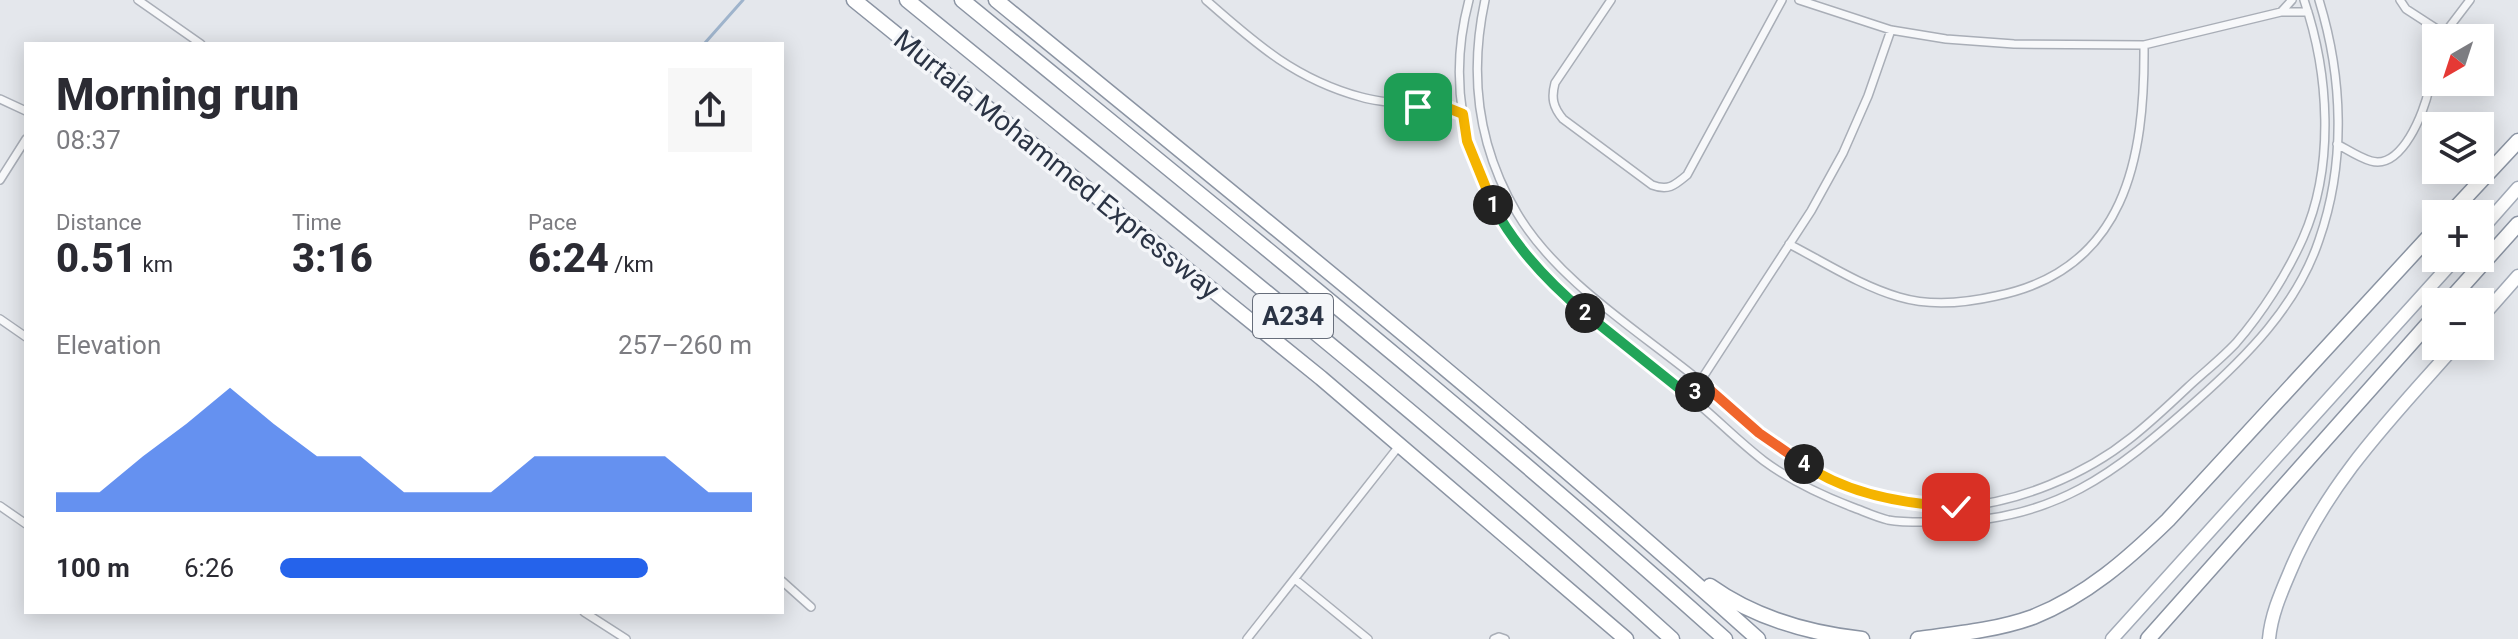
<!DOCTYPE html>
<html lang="en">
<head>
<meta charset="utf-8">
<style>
	:root { --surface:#fff; --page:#f7f7f7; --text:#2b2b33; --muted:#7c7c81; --accent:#2563eb }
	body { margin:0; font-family:Roboto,sans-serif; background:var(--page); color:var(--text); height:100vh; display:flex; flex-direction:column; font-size:30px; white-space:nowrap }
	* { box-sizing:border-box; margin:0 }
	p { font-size:26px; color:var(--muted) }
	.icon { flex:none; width:44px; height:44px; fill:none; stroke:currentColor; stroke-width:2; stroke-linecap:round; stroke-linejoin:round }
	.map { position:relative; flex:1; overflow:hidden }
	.panel { position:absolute; left:24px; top:42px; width:760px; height:572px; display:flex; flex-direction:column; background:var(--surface); border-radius:0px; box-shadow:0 4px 20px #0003 }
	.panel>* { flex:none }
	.needle { width:52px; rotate:219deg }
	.buttons { position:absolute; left:2422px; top:24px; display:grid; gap:16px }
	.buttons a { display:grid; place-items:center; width:72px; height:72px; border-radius:0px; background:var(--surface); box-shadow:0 4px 20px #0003; font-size:40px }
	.pin { position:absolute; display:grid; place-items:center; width:68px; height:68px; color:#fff; margin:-34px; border-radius:16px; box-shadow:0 4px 12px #0006 }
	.km { position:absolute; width:40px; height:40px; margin:-20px; border-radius:50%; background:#222; color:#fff; font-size:22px; line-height:40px; text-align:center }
	.round { display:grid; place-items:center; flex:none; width:84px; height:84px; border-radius:0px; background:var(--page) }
	.headline { display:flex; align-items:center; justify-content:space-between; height:136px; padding:0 32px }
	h1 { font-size:44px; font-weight:800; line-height:60px }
	.figures { display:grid; grid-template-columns:repeat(3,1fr); gap:12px; height:136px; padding:8px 32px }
	.figures div { display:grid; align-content:center }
	.figures b { font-size:40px; font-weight:800 }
	.figures small { font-size:22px; font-weight:400 }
	.figures p { font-size:22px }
	.chart { height:224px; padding:16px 32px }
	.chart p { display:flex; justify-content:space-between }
	.chart svg { width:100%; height:144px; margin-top:8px; fill:var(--accent); opacity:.7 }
	ul { padding:0 32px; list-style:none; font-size:26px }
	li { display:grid; grid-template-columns:128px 96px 1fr; align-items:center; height:60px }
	li i { height:20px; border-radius:10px; background:var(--accent) }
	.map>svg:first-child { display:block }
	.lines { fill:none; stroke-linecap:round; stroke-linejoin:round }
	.stream { stroke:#9fb4cc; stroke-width:3 }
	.street-casing { stroke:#a9aeb7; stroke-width:10 }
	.primary-casing { stroke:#a3abb8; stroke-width:15 }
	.highway-casing { stroke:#8b94a3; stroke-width:17 }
	.street { stroke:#f7f8fa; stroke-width:7 }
	.primary { stroke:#fff; stroke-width:12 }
	.highway { stroke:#fff; stroke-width:14 }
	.split-1-casing { stroke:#fff; stroke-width:16 }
	.split-2-casing { stroke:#fff; stroke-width:16 }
	.split-3-casing { stroke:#fff; stroke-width:16 }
	.split-4-casing { stroke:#fff; stroke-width:16 }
	.split-5-casing { stroke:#fff; stroke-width:16 }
	.split-1 { stroke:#f5b400; stroke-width:10 }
	.split-2 { stroke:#22a559; stroke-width:10 }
	.split-3 { stroke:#22a559; stroke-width:10 }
	.split-4 { stroke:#f0652b; stroke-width:10 }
	.split-5 { stroke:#f5b400; stroke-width:10 }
	.labels { text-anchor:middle; stroke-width:7; stroke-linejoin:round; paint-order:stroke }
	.shield { fill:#f4f6f9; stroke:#676e7b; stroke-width:2 }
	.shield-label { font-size:26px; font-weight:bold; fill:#2b3445 }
	.street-label { font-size:28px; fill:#2b3445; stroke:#f4f6f9 }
</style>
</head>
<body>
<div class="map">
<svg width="2518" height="639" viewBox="0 0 2518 639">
	<rect width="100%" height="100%" fill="#e4e7ec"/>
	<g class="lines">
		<!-- stream -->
		<path class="stream" d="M704 44 743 0"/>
		<defs>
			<path id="street" d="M138 0 201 44
				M1206 0C1256 44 1295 79 1361 97 1395 107 1431 101 1463 114
				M1469 0C1440 109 1479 213 1559 291 1599 330 1646 361 1689 396 1715 417 1738 441 1764 461 1791 481 1821 495 1852 507 1863 511 1876 517 1888 520 1905 523 1924 522 1941 522 2054 522 2115 473 2195 402 2246 357 2297 306 2319 240 2346 163 2343 78 2319 0
				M1485 0C1469 74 1478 147 1517 213 1557 281 1639 331 1700 381 1737 412 1772 449 1815 472 1856 493 1911 510 1957 507 2018 503 2085 475 2132 437 2151 422 2169 405 2187 388 2203 373 2221 359 2236 343 2262 313 2287 274 2303 238 2335 166 2329 73 2304 0
				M1611 0 1555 83C1551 98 1553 107 1563 119L1652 185C1668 191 1674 186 1687 175L1782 0
				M1799 0 1891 30 1946 39 2014 44 2144 45 2281 12H2308
				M2400 0 2406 9 2443 33
				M2281 12 2292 0
				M2441 38 2470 0
				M0 99 26 111
				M2337 144C2348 150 2360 158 2371 161 2402 170 2424 112 2429 89 2432 73 2428 61 2436 46
				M0 180 26 139
				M1789 244C1824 262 1861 286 1899 297 1929 306 1965 303 1996 296 2126 270 2145 158 2144 45
				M0 319 26 337
				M1690 397 1811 211 1843 153 1868 96 1891 30
				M0 506 26 524
				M1296 580 1368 639
				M782 581 811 607
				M584 612 626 639
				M1247 639 1399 446
				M1494 639 1499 637 1505 639"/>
			<path id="primary" d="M2480 231 2518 188
				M2480 319 2518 276
				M2112 639 2456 258
				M2269 639C2271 616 2280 595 2289 574 2325 485 2392 417 2455 346"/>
			<path id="highway" d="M854 0 1321 378 1626 639
				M907 0C1164 210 1426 416 1672 639
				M962 0C1219 210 1477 417 1725 639
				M996 0C1253 210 1511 417 1758 639
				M2450 214 2518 141
				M2448 302 2518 224
				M1710 586C1755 618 1808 633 1862 639
				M1918 639C1956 634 1997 630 2033 617 2086 596 2128 559 2168 520L2436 229
				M2148 639 2436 315"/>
		</defs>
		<!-- street casing -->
		<use href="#street" class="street-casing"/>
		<!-- primary casing -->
		<use href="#primary" class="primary-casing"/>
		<!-- highway casing -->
		<use href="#highway" class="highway-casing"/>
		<!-- street -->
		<use href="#street" class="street"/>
		<!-- primary -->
		<use href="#primary" class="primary"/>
		<!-- highway -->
		<use href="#highway" class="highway"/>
	</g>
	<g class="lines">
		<defs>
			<path id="split-1" d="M1418 107 1443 106 1463 114 1467 141 1493 205"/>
			<path id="split-2" d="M1493 205C1515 247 1548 282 1585 313"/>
			<path id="split-3" d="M1585 313 1690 397 1695 392"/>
			<path id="split-4" d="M1695 392 1701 382 1759 433 1804 464"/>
			<path id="split-5" d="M1804 464C1846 494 1905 504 1956 507"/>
		</defs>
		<!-- split-1 casing -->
		<use href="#split-1" class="split-1-casing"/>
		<!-- split-2 casing -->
		<use href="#split-2" class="split-2-casing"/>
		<!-- split-3 casing -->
		<use href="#split-3" class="split-3-casing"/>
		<!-- split-4 casing -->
		<use href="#split-4" class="split-4-casing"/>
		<!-- split-5 casing -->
		<use href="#split-5" class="split-5-casing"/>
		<!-- split-1 -->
		<use href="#split-1" class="split-1"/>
		<!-- split-2 -->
		<use href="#split-2" class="split-2"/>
		<!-- split-3 -->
		<use href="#split-3" class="split-3"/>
		<!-- split-4 -->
		<use href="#split-4" class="split-4"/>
		<!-- split-5 -->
		<use href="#split-5" class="split-5"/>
	</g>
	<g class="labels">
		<!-- shield labels -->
		<rect class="shield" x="1253" y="294" width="80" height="44" rx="6"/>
		<g class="shield-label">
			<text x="1293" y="325">A234</text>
		</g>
		<!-- street labels -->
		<g class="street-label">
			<text transform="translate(1057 164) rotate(39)" y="10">Murtala Mohammed Expressway</text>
		</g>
	</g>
</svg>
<div class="buttons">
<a><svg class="needle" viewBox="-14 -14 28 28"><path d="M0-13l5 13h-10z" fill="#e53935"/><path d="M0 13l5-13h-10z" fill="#7c7c81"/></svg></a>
<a><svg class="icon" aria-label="layers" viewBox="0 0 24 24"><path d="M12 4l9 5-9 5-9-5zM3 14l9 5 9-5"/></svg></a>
<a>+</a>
<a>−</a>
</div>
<div class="pin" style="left:1418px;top:107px;background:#1e9e55"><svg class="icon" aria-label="arrive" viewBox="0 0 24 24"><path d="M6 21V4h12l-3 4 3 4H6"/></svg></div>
<div class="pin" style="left:1956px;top:507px;background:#d93025"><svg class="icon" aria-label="check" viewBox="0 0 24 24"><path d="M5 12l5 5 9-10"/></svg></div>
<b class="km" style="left:1493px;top:205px">1</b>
<b class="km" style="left:1585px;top:313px">2</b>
<b class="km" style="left:1695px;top:392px">3</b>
<b class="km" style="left:1804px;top:464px">4</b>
<section class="panel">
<div class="headline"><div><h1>Morning run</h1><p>08:37</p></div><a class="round"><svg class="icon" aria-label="share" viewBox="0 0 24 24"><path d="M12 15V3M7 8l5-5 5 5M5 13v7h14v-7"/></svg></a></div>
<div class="figures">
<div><p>Distance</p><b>0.51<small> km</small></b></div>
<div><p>Time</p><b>3:16</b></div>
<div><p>Pace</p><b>6:24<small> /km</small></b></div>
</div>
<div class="chart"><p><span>Elevation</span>257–260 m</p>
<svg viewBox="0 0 160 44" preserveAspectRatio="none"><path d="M0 44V38L10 38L20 27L30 17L40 6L50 17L60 27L70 27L80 38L90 38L100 38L110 27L120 27L130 27L140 27L150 38L160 38V44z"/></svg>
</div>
<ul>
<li><b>100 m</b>6:26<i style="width:78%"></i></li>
</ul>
</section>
</div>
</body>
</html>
